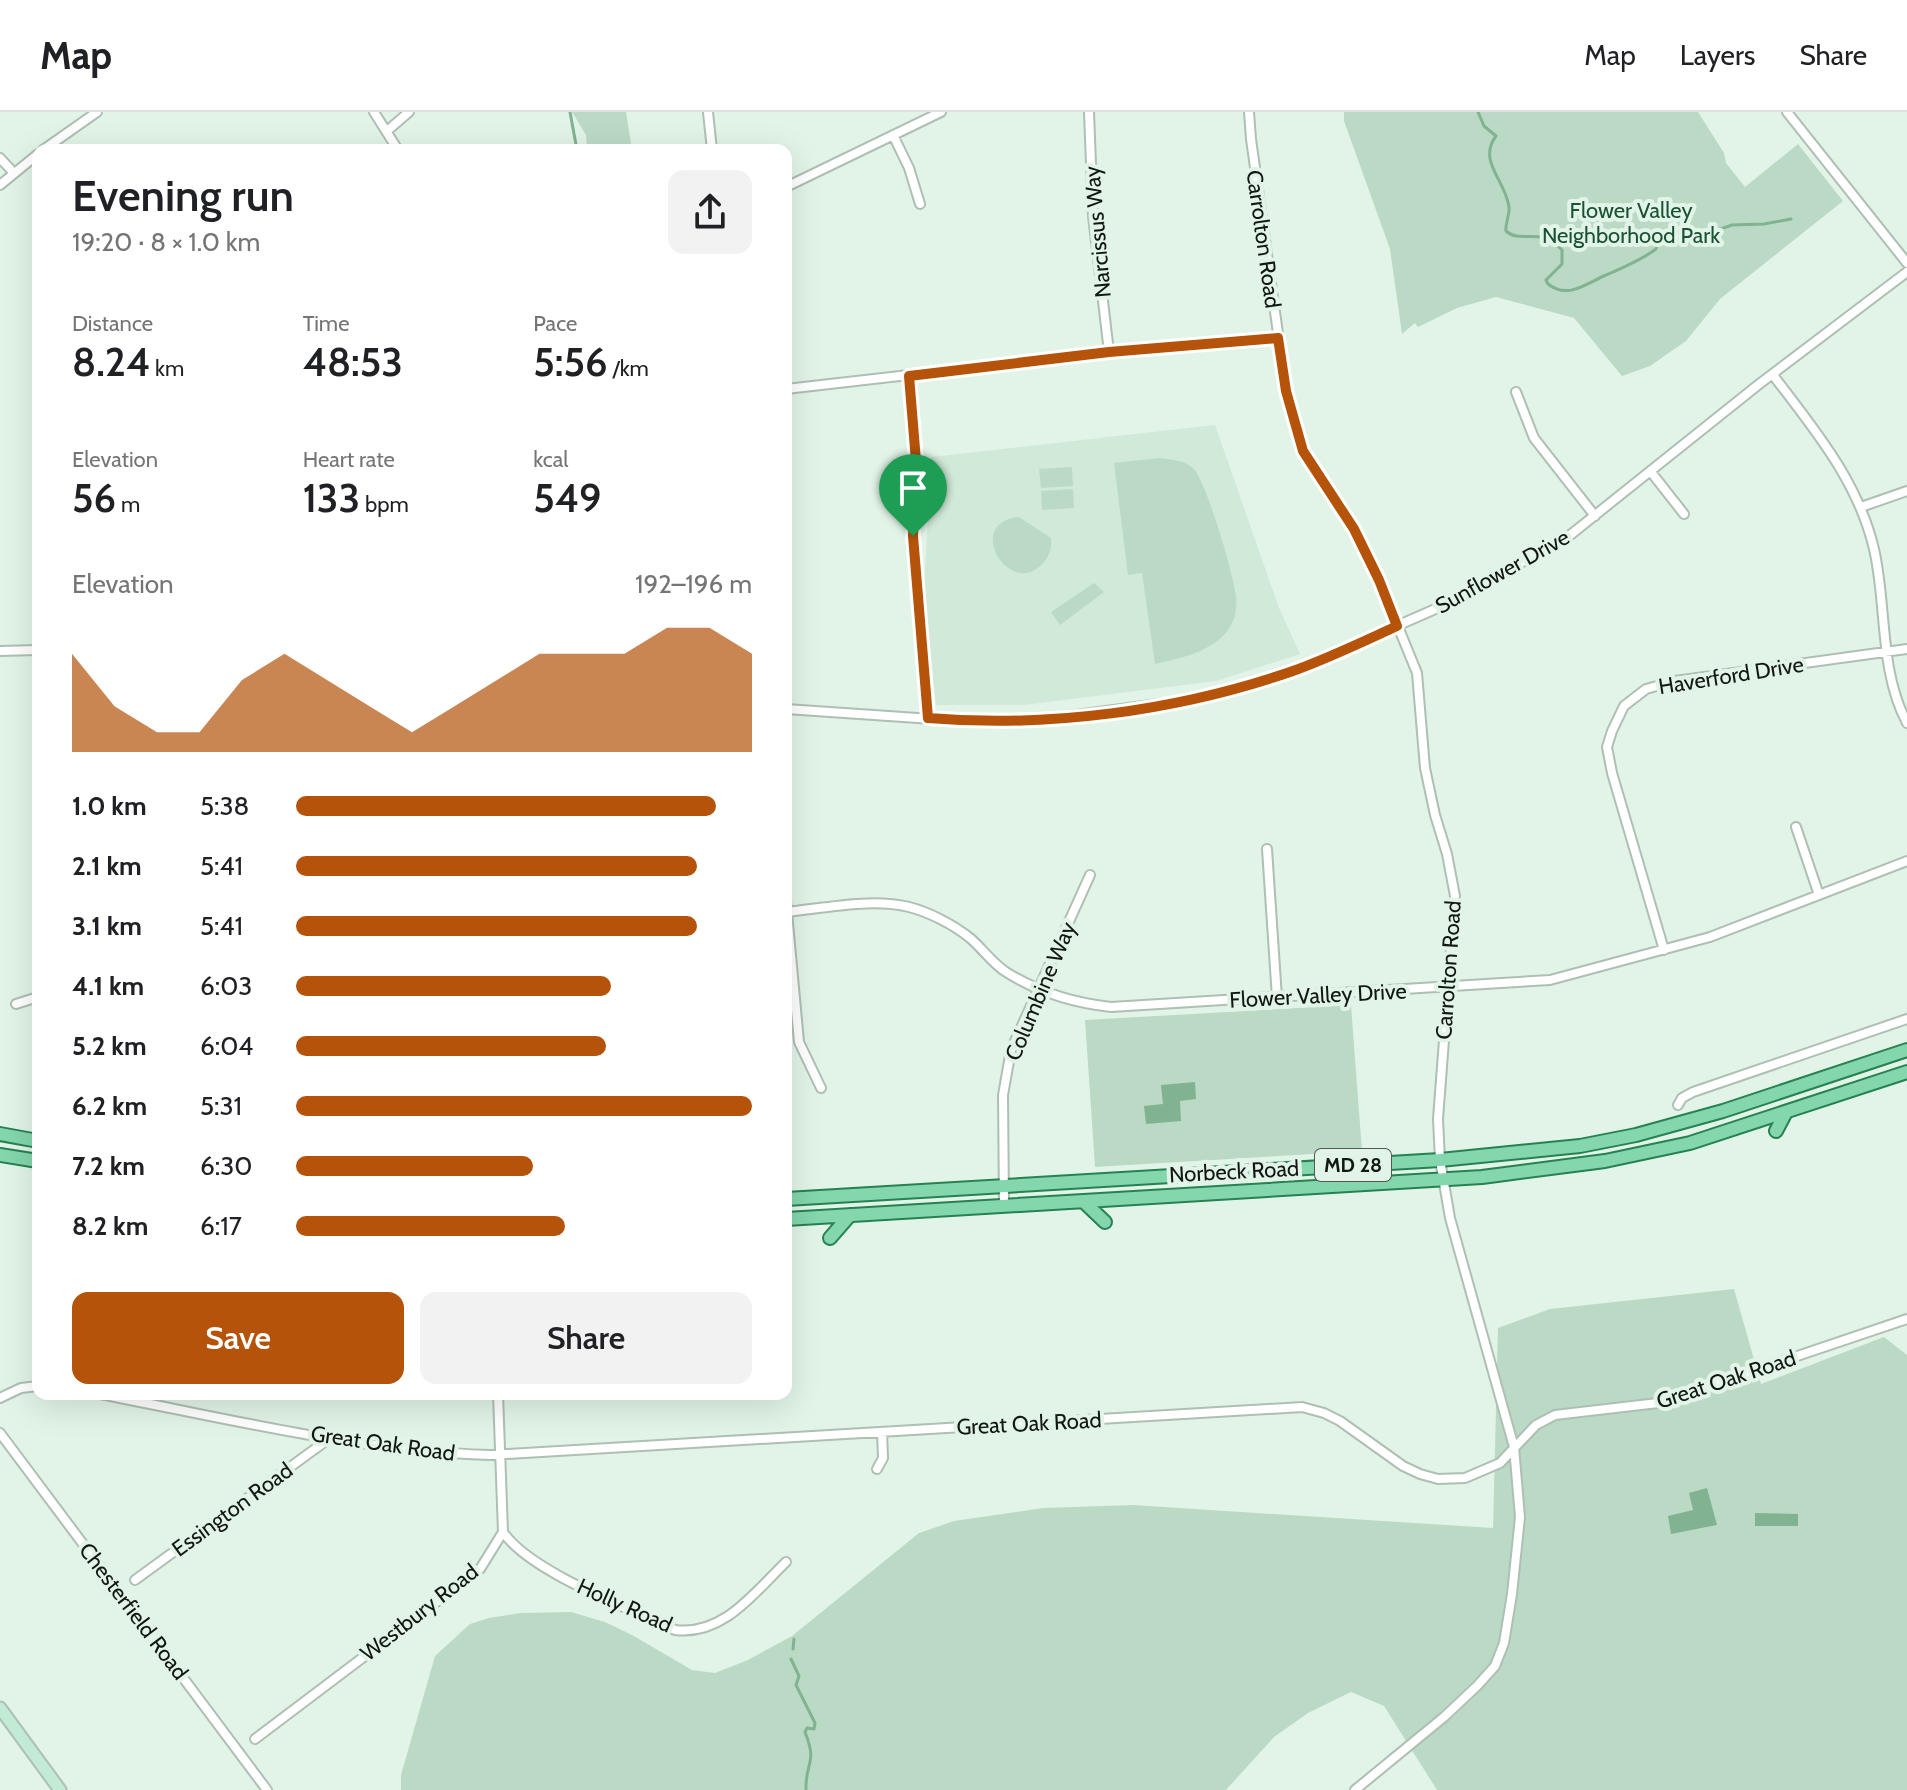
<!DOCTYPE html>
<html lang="en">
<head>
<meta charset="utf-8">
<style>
	:root { --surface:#fff; --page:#f2f2f2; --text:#202124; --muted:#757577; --line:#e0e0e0; --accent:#b45309 }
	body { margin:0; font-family:Cabin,sans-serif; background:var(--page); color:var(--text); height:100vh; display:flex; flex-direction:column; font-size:30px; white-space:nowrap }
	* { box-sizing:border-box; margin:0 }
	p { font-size:26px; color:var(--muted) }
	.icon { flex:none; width:44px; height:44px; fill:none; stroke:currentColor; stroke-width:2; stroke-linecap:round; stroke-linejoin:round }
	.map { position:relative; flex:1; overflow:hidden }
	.drawer { position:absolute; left:32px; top:32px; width:760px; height:1256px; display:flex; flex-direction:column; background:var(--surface); border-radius:16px; box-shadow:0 8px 32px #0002 }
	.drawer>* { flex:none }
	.pin { position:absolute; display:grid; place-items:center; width:68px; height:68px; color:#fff; margin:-82px -34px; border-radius:50% 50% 50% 0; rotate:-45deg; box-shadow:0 0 8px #0007 }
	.pin .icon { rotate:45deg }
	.round { display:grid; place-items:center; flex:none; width:84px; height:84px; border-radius:16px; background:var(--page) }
	.headline { display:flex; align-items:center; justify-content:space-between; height:136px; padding:0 40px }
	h1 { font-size:44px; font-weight:600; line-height:60px }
	.metrics { display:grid; grid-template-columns:repeat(3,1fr); gap:12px; height:136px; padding:8px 40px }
	.metrics div { display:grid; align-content:center }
	.metrics b { font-size:40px; font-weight:600 }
	.metrics small { font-size:22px; font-weight:400 }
	.metrics p { font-size:22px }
	.chart { height:224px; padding:16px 40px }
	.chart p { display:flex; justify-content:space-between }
	.chart svg { width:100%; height:144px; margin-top:8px; fill:var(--accent); opacity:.7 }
	.button { display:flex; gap:16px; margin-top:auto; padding:16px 40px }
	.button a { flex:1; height:92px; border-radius:16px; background:var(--accent); color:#fff; font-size:32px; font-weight:600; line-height:92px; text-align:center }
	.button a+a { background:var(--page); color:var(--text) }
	ul { padding:0 40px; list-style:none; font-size:26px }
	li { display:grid; grid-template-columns:128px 96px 1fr; align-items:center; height:60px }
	li i { height:20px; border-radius:10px; background:var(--accent) }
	header { display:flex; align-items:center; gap:48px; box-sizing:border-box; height:112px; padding:0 40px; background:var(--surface); border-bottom:2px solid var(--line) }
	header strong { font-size:38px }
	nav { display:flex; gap:44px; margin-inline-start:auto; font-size:28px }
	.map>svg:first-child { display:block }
	.built { fill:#d1e9d8 }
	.green { fill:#bbdac5 }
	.water { fill:#81b291 }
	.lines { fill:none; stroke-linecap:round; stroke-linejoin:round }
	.stream { stroke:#81b291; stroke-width:3 }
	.minor-casing { stroke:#aebfb3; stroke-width:12 }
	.secondary-casing { stroke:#aebfb3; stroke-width:15 }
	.primary-casing { stroke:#268252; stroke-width:16 }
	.minor { stroke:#fff; stroke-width:8 }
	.secondary { stroke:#c2ebd5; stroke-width:11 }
	.primary { stroke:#84d6ac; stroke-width:12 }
	.route-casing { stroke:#fff; stroke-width:16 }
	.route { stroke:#b45309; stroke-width:10 }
	.labels { text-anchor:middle; stroke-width:8; stroke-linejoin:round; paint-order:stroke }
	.shield { fill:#e2f4e7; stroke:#505953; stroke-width:2 }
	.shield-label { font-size:20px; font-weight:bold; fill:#111713 }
	.park-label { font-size:22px; fill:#195233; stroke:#e2f4e7 }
	.street-label { font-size:22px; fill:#111713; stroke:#e2f4e7 }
</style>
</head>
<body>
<header>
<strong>Map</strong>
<nav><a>Map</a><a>Layers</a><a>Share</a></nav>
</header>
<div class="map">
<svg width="1907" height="1678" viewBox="0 0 1907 1678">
	<rect width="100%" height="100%" fill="#e2f4e7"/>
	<!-- built -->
	<path class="built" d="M1215 313 1279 496 1300 542 1216 569 1023 593H936L924 480 931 345Z"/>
	<!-- green -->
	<path class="green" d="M572 0H626L632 38H587L586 23Z
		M1344 0H1698L1724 41 1726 51 1745 75 1798 32 1843 89 1720 187 1686 229 1650 254 1622 264 1574 206 1496 185 1457 196 1418 215 1415 211 1402 222 1390 137 1344 9Z
		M1160 346C1172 348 1185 348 1194 357 1207 372 1234 464 1236 485 1237 493 1236 502 1233 509 1221 538 1182 546 1155 552L1142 461 1128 463 1114 351Z
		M1072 355 1073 374 1041 376 1039 357Z
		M1073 377 1074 396 1042 398 1041 379Z
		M1019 405 1051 426C1052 437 1049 446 1040 454 1008 484 964 411 1019 405Z
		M1094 471 1104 480 1060 513 1051 500Z
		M1351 893 1362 1039 1095 1055 1085 908Z
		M1734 1177 1761 1272 1884 1225 1907 1243V1678H1437L1384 1594 1351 1580 1308 1601 1274 1625 1226 1678H401V1663L435 1544 470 1512 489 1506 521 1501 571 1500 605 1510 632 1523 692 1558 715 1561 748 1548 792 1524 919 1421 954 1409 1043 1396 1133 1393 1493 1416 1498 1216 1550 1197Z"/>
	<!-- water -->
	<path class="water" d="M1195 970 1196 987 1180 989 1181 1009 1146 1012 1144 994 1163 992 1161 973Z
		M1707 1376 1717 1413 1671 1422 1668 1404 1693 1398 1689 1381Z
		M1755 1401 1798 1402V1414H1755Z"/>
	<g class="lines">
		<!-- stream -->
		<path class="stream" d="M570 0 577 38
			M1478 0 1484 14 1496 24C1477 49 1506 69 1509 95 1510 103 1505 111 1506 119 1522 133 1539 113 1562 138V152L1546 168 1548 172C1568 188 1587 171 1606 163 1624 155 1640 149 1656 137L1659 125 1665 121 1715 119 1732 113 1764 112 1791 107
			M793 1537 794 1527
			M791 1547 799 1564 796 1573 815 1611 814 1617 807 1616 805 1620C818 1653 805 1649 806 1678"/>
		<defs>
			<path id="minor" d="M374 0 398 38
				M708 0 712 38
				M1089 0 1093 104 1109 240
				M1249 0 1251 27 1286 279 1303 339 1354 417 1379 468 1417 561 1425 656 1435 703 1447 742 1455 784 1438 1007 1440 1048 1450 1106 1514 1335 1520 1405 1512 1482 1504 1531 1495 1554 1477 1574 1444 1605 1355 1678
				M1787 0 1907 151
				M387 19 409 0
				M893 23 909 56 920 92
				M43 38 97 0
				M0 46 13 60
				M0 73 38 42
				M786 75 941 0
				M1773 263C1814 317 1858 369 1874 437 1887 493 1879 559 1907 611
				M909 264 916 349 913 424 928 606
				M786 277 1109 240 1278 226
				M1516 280 1534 326 1595 404
				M1651 360 1684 402
				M1861 395 1907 379
				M0 539 38 538
				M786 597 976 610 1031 609 1196 587 1294 559 1449 491 1569 424 1758 273 1907 160
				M1796 715 1819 783
				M1267 737 1277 886
				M786 789 799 930 821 976
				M786 800C825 796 871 786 909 795 929 800 954 813 970 826 982 836 992 851 1006 860 1038 880 1074 891 1111 895L1550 868 1710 825 1907 749
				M1664 838 1612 661 1607 635 1612 619 1624 594 1646 577 1675 569 1907 537
				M16 892 38 885
				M1678 993 1682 986 1693 980 1907 907
				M1004 1093 1003 983 1011 938 1090 763
				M100 1282C229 1307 359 1339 490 1343L1302 1295 1324 1301 1340 1309 1403 1354 1420 1362 1438 1367 1465 1366 1500 1351 1536 1313 1555 1303 1658 1291 1907 1207
				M0 1286 21 1276 38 1274
				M0 1321 267 1678
				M877 1357 883 1346 882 1320
				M503 1420C530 1460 629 1496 675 1518 723 1524 754 1481 786 1450
				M135 1468 330 1326
				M255 1627 480 1457 503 1420 498 1282"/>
			<path id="secondary" d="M0 1596 60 1678"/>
			<path id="primary" d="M1776 1019 1786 1000
				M0 1022 38 1029
				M0 1043 38 1049
				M786 1087 1440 1048 1580 1034 1636 1023 1723 999 1907 938
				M1083 1089 1105 1110
				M786 1107 1482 1065 1605 1049 1690 1031 1907 960
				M830 1126 850 1103"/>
		</defs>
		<!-- minor casing -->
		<use href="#minor" class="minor-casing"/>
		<!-- secondary casing -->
		<use href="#secondary" class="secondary-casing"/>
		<!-- primary casing -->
		<use href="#primary" class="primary-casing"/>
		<!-- minor -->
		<use href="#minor" class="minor"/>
		<!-- secondary -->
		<use href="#secondary" class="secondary"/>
		<!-- primary -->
		<use href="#primary" class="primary"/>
	</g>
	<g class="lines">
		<defs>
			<path id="route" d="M1278 226 1286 279 1303 339 1354 417 1379 468 1397 514C1362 530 1327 547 1290 560 1176 599 1048 616 928 606L913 424 916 349 909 264 1109 240Z"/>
		</defs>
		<!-- route casing -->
		<use href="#route" class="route-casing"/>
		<!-- route -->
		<use href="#route" class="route"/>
	</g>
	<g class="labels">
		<!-- shield labels -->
		<rect class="shield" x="1315" y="1037" width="76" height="32" rx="6"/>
		<g class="shield-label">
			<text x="1353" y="1060">MD 28</text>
		</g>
		<!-- park labels -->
		<g class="park-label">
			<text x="1631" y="106">Flower Valley<tspan x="1631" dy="25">Neighborhood Park</tspan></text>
		</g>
		<!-- street labels -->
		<g class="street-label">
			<text transform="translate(1097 120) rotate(-95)" y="8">Narcissus Way</text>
			<text transform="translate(1264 127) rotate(82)" y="8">Carrolton Road</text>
			<text transform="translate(1502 459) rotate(-29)" y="8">Sunflower Drive</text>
			<text transform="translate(1731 563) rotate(-9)" y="8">Haverford Drive</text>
			<text transform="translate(1448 858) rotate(-86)" y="8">Carrolton Road</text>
			<text transform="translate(1040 879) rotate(-67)" y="8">Columbine Way</text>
			<text transform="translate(1318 883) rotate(-3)" y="8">Flower Valley Drive</text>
			<text transform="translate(1234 1059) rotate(-3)" y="8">Norbeck Road</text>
			<text transform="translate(1726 1267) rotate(-18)" y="8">Great Oak Road</text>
			<text transform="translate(1029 1311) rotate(-3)" y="8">Great Oak Road</text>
			<text transform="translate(383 1331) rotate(8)" y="8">Great Oak Road</text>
			<text transform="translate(232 1397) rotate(-36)" y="8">Essington Road</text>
			<text transform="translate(625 1493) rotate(24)" y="8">Holly Road</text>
			<text transform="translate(134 1499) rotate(53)" y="8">Chesterfield Road</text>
			<text transform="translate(419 1500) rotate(-38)" y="8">Westbury Road</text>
		</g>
	</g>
</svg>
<div class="pin" style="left:913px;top:424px;background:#1e9e55"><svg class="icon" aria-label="arrive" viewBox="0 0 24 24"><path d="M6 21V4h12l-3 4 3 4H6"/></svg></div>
<section class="drawer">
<div class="headline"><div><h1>Evening run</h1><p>19:20 · 8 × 1.0 km</p></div><a class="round"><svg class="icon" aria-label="share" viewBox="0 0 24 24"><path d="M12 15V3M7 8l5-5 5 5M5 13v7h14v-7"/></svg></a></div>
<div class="metrics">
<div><p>Distance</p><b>8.24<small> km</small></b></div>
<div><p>Time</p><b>48:53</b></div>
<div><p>Pace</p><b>5:56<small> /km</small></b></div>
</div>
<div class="metrics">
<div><p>Elevation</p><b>56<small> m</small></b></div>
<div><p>Heart rate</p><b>133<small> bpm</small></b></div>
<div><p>kcal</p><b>549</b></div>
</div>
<div class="chart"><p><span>Elevation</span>192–196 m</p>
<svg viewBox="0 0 160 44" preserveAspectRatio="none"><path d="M0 44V14L10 30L20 38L30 38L40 22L50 14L60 22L70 30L80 38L90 30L100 22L110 14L120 14L130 14L140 6L150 6L160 14V44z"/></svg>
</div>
<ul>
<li><b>1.0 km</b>5:38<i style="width:92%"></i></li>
<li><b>2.1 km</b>5:41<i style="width:88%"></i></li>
<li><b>3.1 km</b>5:41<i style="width:88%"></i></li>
<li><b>4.1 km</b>6:03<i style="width:69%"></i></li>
<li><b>5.2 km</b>6:04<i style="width:68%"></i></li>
<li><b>6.2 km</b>5:31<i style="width:100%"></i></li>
<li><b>7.2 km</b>6:30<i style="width:52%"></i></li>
<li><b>8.2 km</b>6:17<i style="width:59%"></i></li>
</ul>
<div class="button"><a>Save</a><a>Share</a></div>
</section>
</div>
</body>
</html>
